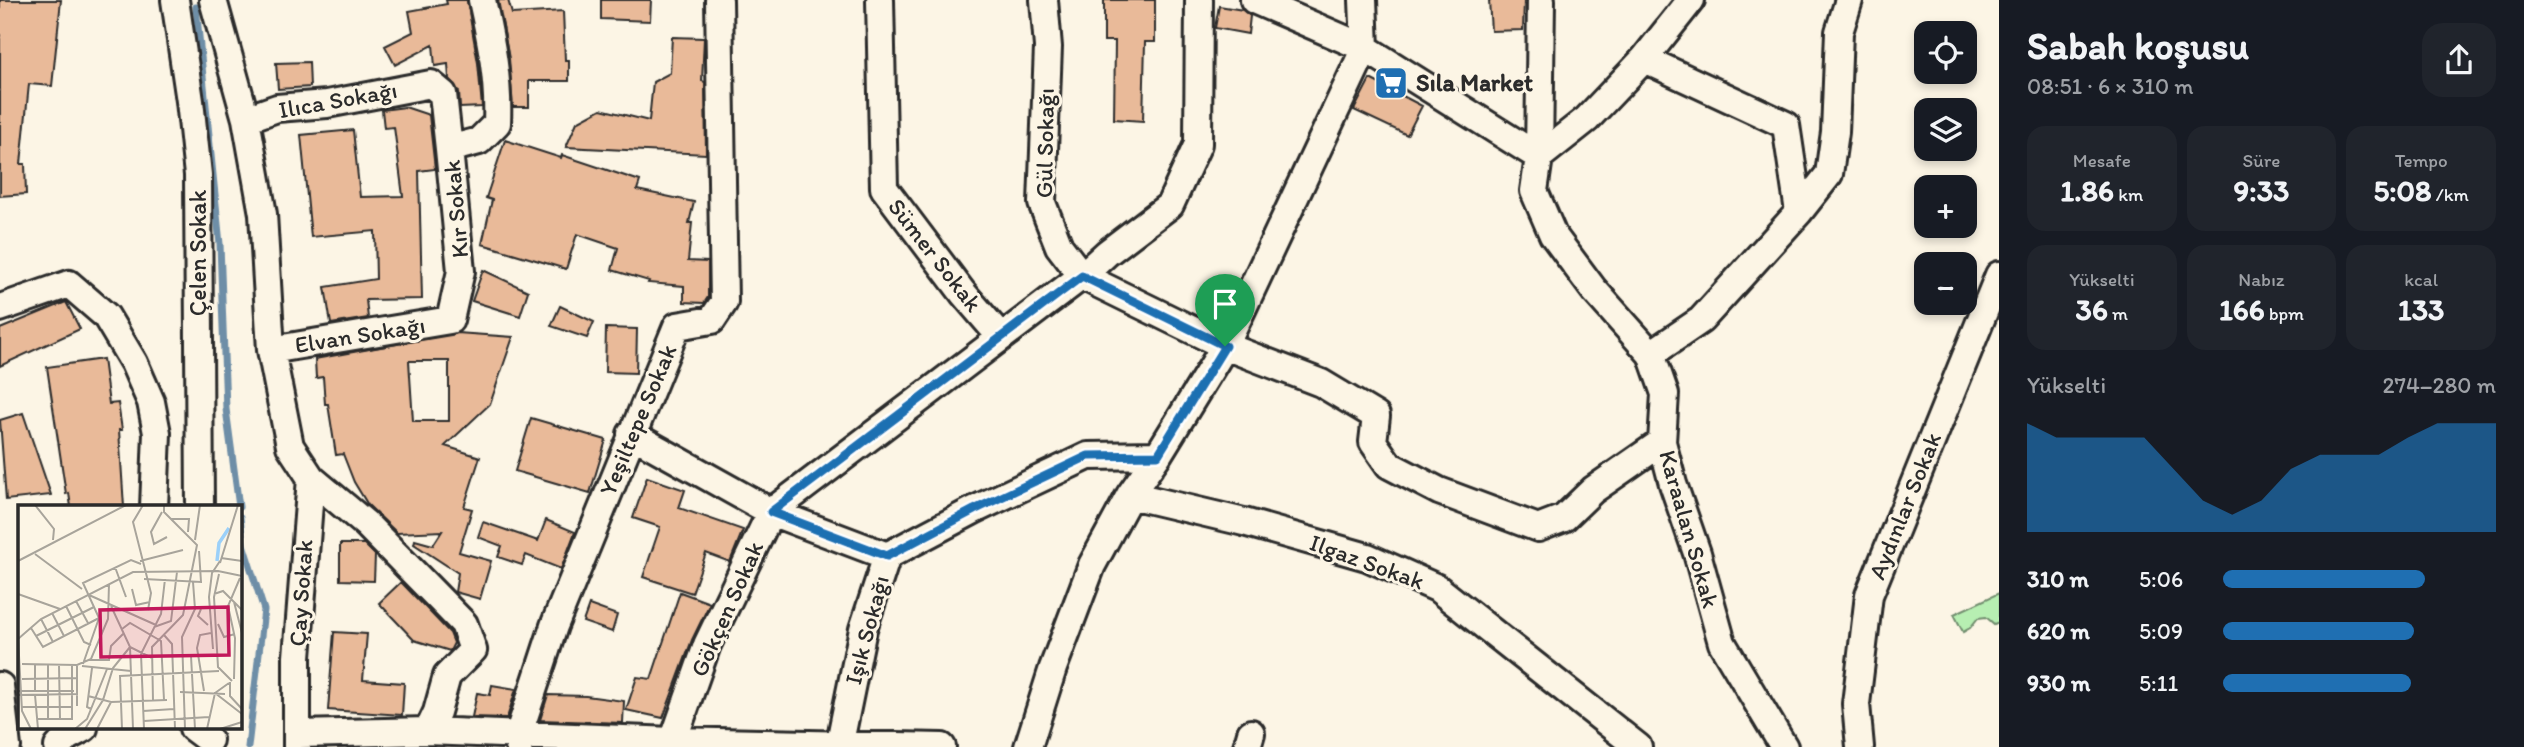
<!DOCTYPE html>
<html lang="tr">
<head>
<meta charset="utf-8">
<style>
	:root { --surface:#171b24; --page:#20242c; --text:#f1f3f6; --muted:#9ea1a6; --accent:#1f6fb2 }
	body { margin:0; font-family:Itim,sans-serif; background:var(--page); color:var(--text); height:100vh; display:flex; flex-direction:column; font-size:26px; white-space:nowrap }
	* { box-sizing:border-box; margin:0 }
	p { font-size:23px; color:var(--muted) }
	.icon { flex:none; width:38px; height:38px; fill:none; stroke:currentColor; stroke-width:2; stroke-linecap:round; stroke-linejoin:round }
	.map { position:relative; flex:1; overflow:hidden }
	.details { display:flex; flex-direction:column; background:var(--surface); width:525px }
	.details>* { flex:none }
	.controls { position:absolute; left:1914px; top:21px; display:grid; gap:14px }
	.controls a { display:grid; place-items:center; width:63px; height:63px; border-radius:14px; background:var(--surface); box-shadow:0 4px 10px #0003; font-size:35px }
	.pin { position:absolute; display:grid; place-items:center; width:60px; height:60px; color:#fff; margin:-72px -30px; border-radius:50% 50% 50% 0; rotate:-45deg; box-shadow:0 0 7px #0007 }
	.pin .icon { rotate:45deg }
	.round { display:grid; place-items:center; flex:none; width:74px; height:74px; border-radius:21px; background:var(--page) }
	.summary { display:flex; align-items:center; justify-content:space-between; height:119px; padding:0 28px }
	h1 { font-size:38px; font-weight:800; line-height:52px }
	.stats { display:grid; grid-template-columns:repeat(3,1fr); gap:10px; height:119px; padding:7px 28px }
	.stats div { display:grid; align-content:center; border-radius:18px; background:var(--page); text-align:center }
	.stats b { font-size:30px; font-weight:800 }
	.stats small { font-size:19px; font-weight:400 }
	.stats p { font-size:19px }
	.chart { height:196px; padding:14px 28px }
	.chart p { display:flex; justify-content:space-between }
	.chart svg { width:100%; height:126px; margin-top:7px; fill:var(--accent); opacity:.7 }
	ul { padding:0 28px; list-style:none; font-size:23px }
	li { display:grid; grid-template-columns:112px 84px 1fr; align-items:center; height:52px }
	li i { height:18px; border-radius:9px; background:var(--accent) }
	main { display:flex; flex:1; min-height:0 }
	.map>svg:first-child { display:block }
	.green { fill:#b7efb2; stroke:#718d6e; stroke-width:2 }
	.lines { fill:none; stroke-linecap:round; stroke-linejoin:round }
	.stream { stroke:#6e8ea7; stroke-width:7 }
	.building { fill:#e9ba99; stroke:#2b2b2b; stroke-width:2; fill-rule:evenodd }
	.street-casing { stroke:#2b2b2b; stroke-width:32 }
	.street { stroke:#fcf5e5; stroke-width:26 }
	.route-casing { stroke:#fff; stroke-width:14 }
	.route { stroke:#1f6fb2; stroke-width:9 }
	.labels { text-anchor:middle; stroke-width:6; stroke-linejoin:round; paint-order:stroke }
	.poi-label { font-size:24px; font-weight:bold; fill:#2b2b2b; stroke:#fcf5e5; text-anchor:start }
	.street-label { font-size:24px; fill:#2b2b2b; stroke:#fcf5e5 }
	.inset-river { fill:none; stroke:#9bd0f9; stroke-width:3.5 }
	.inset-road { fill:none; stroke:#a8a49b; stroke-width:2 }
	.view { fill:#c2185b; fill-opacity:0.15; stroke:#c2185b; stroke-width:3.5 }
	.inset-edge { fill:none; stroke:#2b2b2b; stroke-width:3.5 }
</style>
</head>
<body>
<main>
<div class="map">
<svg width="1999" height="747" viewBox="0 0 1999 747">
	<rect width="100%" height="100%" fill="#fcf5e5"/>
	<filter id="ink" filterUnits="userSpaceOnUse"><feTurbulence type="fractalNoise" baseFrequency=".0143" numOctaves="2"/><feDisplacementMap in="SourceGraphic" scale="14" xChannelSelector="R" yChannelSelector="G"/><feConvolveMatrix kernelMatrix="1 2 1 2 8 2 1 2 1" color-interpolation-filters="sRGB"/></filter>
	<g filter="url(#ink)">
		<!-- green -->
		<path class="green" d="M1999 593V622L1994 624 1986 617 1978 618 1970 628 1963 632 1954 614Z"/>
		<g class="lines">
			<!-- stream -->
			<path class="stream" d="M196 7 220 244 226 409 239 507
				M240 517 243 544 264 610 248 747"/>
		</g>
		<!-- building -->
		<path class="building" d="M0 0H61L52 86 29 84 21 164H25L26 194 0 196Z
			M446 0H467L478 63 482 107 460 108 459 92 449 79 448 64 435 66 433 45 395 65 385 46 413 32 409 11 447 4Z
			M498 0H508L512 14 563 11 565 60H569V81H529V107H513L509 59Z
			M601 0H651L650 21 601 19Z
			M1104 0H1155V42H1145L1143 121 1114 119 1115 41H1104Z
			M1489 0H1524L1523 30 1491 31Z
			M1219 6 1243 10 1250 16 1248 34 1215 28Z
			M672 37 704 38 702 81 705 82 706 154 566 147 577 122 601 109 649 121 653 82 670 73Z
			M309 62 310 87 278 89 276 63Z
			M1370 79 1422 106 1407 135 1354 110Z
			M405 107 429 115 435 169 419 171 422 299 366 300 368 318 331 324 325 287 376 279 375 231 311 237 301 135 353 130 360 197 403 196 394 127 384 128 382 110Z
			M505 140 561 158 562 155 640 181 637 190 694 202 689 223H692L688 261 708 262V297L704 303 684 302V286L648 283 649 281 612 270 618 248 577 234 566 269 482 244 492 200 486 198Z
			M483 270 528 291 520 316 472 301Z
			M66 302 80 329 0 366V329Z
			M560 306 594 322 587 338 551 326Z
			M606 328 637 329 636 373 605 372Z
			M457 333 513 337 490 404 445 446 480 457 464 507 472 509 459 552 491 561 480 599 455 592 458 573 414 544 415 540 433 545 442 531 397 533 368 505 354 482 343 454 336 455 328 404H325L323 377 316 378 315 359ZM409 361H449V421H413Z
			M103 359 109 404 118 403 122 430H119L124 507H71L69 493 66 494 47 367Z
			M23 413 51 495 6 500 0 420Z
			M531 418 606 440 590 493 515 471Z
			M647 477 685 490 679 508 743 530 730 562 706 553 692 593 643 577 660 527 633 518Z
			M546 520 575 532 561 569 526 555 522 565 498 557 502 546 478 537 483 522 538 541Z
			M340 544H364L375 555 374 581 340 580Z
			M401 582 450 633 454 643 450 651 414 640 379 603Z
			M680 592 710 603 692 640 663 718 626 710 637 677 651 679Z
			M589 605 617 615 612 632 583 622Z
			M334 632 367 634 363 680 404 683 402 715 328 710Z
			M492 685 516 689 507 718 472 717 477 693 490 695Z
			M548 695 586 696 624 701 623 723 540 720Z"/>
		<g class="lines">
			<defs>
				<path id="street" d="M175 0 190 101 198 175 200 507
					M213 0 246 119 263 214 271 350 290 446 311 478 297 657V747
					M880 0 884 188 963 293 1000 336
					M1044 0 1048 47 1042 203 1059 246 1082 276 1225 346 1321 383 1376 416 1373 442 1389 465 1439 491 1538 528 1564 518 1593 490 1662 442
					M1254 0 1365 48 1539 157
					M1541 0 1539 157 1534 191 1553 235 1594 290 1651 354 1665 394 1662 442 1673 484 1697 553 1722 643 1784 747
					M1644 59 1786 125 1799 212
					M246 119 277 108 327 104 431 84 443 94 449 149
					M1539 157 1587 119 1644 59 1691 0
					M0 308 69 284 106 316 134 363 151 402 157 433 154 507
					M271 350 450 320 461 271 449 149 479 141 497 123C499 81 491 41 482 0
					M1651 354 1701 320 1799 212 1829 174 1835 132 1839 32 1849 0
					M631 434 771 512 887 556
					M311 478 366 524 464 624 473 650 447 676 437 712 428 731
					M1130 495 1244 522 1367 557 1437 588 1638 747
					M0 686 7 747
					M193 728 209 740
					M298 734 428 731 673 741 942 747
					M58 747 67 737 84 728
					M519 747V733L554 626 677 326 712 320 724 302 719 0
					M671 747 707 645 771 512 1082 276 1107 253 1170 205 1198 144 1199 0
					M839 747 863 629 887 556 974 510 1088 456 1158 455
					M1028 747 1053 668 1092 565 1130 495 1158 455 1225 346 1365 48 1363 0
					M1247 747 1251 733
					M1860 747 1856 704 1869 595 1999 275"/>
			</defs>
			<!-- street casing -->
			<use href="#street" class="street-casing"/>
			<!-- street -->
			<use href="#street" class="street"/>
		</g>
	</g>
	<g class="lines" filter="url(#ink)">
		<defs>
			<path id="route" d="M1082 276 1225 346 1158 455 1088 456 974 510 887 556 771 512Z"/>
		</defs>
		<!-- route casing -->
		<use href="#route" class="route-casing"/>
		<!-- route -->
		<use href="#route" class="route"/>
	</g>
	<!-- icons -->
	<defs>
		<symbol id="supermarket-square" viewBox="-11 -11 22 22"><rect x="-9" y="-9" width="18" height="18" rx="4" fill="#1f6fb2" stroke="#fcf5e5"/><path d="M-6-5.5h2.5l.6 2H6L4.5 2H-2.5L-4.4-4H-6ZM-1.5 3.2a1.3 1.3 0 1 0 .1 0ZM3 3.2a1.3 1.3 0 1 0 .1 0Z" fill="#fff"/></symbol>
	</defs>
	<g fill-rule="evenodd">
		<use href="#supermarket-square" x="1372" y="64" width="38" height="38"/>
	</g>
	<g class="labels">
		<!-- poi labels -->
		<g class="poi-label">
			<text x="1416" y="91">Sıla Market</text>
		</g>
		<!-- street labels -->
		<g class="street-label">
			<text transform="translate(338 100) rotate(-10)" y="8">Ilıca Sokağı</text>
			<text transform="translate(1045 143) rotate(-89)" y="8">Gül Sokağı</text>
			<text transform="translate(456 209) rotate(-95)" y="8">Kır Sokak</text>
			<text transform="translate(198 253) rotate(-90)" y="8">Çelen Sokak</text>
			<text transform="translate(935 255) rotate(52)" y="8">Sümer Sokak</text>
			<text transform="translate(360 335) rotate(-9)" y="8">Elvan Sokağı</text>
			<text transform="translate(638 420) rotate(-67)" y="8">Yeşiltepe Sokak</text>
			<text transform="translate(1905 506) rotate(-68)" y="8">Aydınlar Sokak</text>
			<text transform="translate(1689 529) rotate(74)" y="8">Karaalan Sokak</text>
			<text transform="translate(1367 562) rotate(20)" y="8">Ilgaz Sokak</text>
			<text transform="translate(301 593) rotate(-86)" y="8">Çay Sokak</text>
			<text transform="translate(727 609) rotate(-66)" y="8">Gökçen Sokak</text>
			<text transform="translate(867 630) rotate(-75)" y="8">Işık Sokağı</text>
		</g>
	</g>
	<!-- overview -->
	<g transform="translate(18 505)">
		<rect width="224" height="224" fill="#fcf5e5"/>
		<path class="inset-river" d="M199 56 201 38 211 23"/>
		<path class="inset-road" d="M17 0 36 24 35 35M125 0 115 17 133 88 130 105M144 7 133 27 136 39 149 32M153 14H171L170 27M177 35 182 0M17 49 64 84M203 53 224 56M0 56 108 0M122 56 165 45M202 58 220 0M97 62 108 92M201 69 196 92 200 162 214 176M126 74 183 77 181 46M114 84 118 100 132 97M0 89 42 104M196 89 205 86 224 105M71 90 138 120M58 96 70 118M216 97 224 128M48 101 66 137 73 140M93 101 112 142 134 153M144 103H191M183 104 180 111 190 120M34 108 46 131M81 113 65 78 113 55 123 59M23 114 35 137M200 119 206 132 217 129M136 122 153 116 159 67M13 123 25 142 81 113M104 124 112 118 143 136 146 195M146 130 154 139 157 224M18 131 76 102M0 132 4 206 13 224M0 134 23 114 115 67 200 66 224 71M112 142 115 224M195 144 191 92 194 68 202 56M173 151 177 224M72 155H91L93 141 105 129M4 159 59 160 73 154 90 114 91 79M65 159 81 113M17 160V186M30 160V214M41 160 42 214M59 160V201M64 161 113 166M4 174 59 173M216 174 217 133 210 101 222 73M212 177V191L224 204M0 186H56M186 186 179 143 182 130 193 128M162 187 207 189M197 188 224 209M0 190 60 189M17 190 20 224M70 191 93 197 149 195M135 196 134 142 165 110 179 40 146 7V0M4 202H54M73 204 69 202 74 163M125 206 156 204M19 214H54V161M126 216 191 212M57 224 69 214 89 164M67 224 85 195 95 163 112 142M79 224 93 197M104 224 102 171 201 166M126 224 123 149 143 109 147 74M167 224 164 132 177 104 175 77M189 224 197 188 211 178M202 224 224 217"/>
		<path class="view" d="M210 102 211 150 83 152 82 105Z"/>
		<rect width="224" height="224" class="inset-edge"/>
	</g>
</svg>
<div class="controls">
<a><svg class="icon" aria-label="locate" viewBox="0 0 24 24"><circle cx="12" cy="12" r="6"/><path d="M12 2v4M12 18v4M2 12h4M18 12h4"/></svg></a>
<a><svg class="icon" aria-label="layers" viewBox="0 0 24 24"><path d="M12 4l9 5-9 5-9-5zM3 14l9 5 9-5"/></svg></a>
<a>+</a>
<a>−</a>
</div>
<div class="pin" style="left:1225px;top:346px;background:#1e9e55"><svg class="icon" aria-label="arrive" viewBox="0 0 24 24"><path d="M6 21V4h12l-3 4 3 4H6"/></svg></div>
</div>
<section class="details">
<div class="summary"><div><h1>Sabah koşusu</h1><p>08:51 · 6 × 310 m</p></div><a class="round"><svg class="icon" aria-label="share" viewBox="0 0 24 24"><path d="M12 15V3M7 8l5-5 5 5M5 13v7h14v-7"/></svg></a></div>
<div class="stats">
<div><p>Mesafe</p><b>1.86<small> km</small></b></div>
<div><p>Süre</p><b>9:33</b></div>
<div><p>Tempo</p><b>5:08<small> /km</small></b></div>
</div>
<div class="stats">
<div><p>Yükselti</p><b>36<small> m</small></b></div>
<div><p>Nabız</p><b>166<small> bpm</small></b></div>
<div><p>kcal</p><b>133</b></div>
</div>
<div class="chart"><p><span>Yükselti</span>274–280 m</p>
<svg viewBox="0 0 160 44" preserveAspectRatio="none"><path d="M0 44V6L10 11L20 11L30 11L40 11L50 22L60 33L70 38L80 33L90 22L100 17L110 17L120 17L130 11L140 6L150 6L160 6V44z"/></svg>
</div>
<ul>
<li><b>310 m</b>5:06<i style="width:74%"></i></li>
<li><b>620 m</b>5:09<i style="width:70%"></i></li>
<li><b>930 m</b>5:11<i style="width:69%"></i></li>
</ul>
</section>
</main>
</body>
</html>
